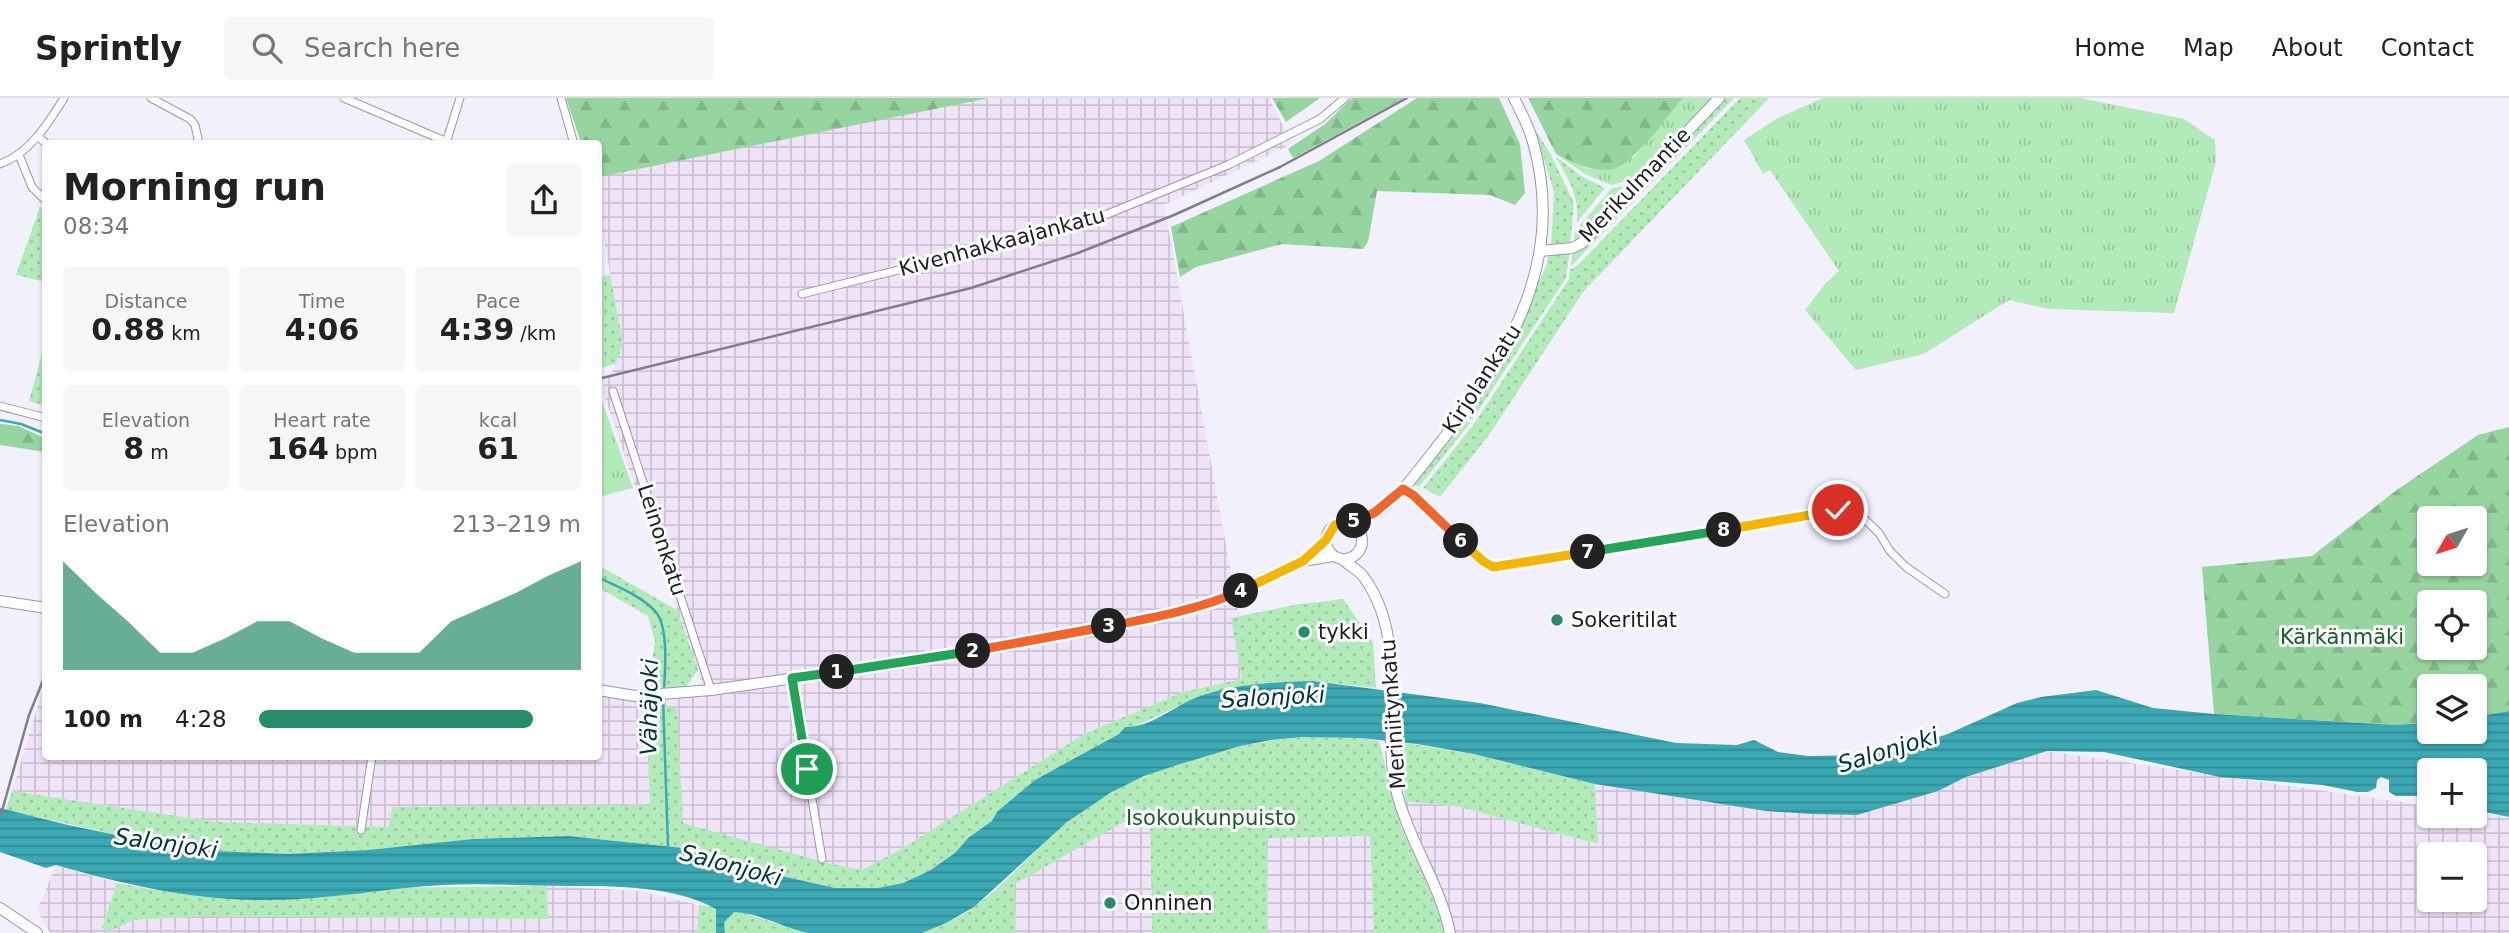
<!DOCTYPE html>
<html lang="en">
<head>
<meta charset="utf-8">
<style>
	:root { --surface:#fff; --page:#f6f6f6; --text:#222; --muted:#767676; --line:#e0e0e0; --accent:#278d69 }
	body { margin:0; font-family:"DejaVu Sans",sans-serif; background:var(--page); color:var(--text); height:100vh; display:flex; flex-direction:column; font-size:26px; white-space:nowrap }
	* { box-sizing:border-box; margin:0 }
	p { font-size:23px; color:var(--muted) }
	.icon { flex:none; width:38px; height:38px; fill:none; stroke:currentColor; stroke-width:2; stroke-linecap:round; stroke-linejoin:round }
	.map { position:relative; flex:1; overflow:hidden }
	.panel { position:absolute; left:42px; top:42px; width:560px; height:620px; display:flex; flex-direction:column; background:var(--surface); border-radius:7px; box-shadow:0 2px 5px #0004 }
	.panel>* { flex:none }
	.needle { width:46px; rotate:231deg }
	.fabs { position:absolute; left:2417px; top:408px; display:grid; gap:14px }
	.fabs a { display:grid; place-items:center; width:70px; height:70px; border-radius:7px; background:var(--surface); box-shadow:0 2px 5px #0004; font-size:35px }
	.pin { position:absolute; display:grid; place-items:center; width:60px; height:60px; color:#fff; margin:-30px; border:4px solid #fff; border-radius:50%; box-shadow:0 2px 7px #0007 }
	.km { position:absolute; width:35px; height:35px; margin:-18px; border-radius:50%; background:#222; color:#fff; font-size:19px; line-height:35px; text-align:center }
	.round { display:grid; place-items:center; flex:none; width:74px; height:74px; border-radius:7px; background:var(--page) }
	.overview { display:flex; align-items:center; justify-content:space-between; height:119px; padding:0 21px }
	h1 { font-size:38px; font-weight:600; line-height:52px }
	.figures { display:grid; grid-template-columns:repeat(3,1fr); gap:10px; height:119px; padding:7px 21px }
	.figures div { display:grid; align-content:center; border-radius:7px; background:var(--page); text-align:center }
	.figures b { font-size:30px; font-weight:600 }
	.figures small { font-size:19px; font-weight:400 }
	.figures p { font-size:19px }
	.chart { height:196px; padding:14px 21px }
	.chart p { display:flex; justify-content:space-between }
	.chart svg { width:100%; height:126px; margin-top:7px; fill:var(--accent); opacity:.7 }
	ul { padding:0 21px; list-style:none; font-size:23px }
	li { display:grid; grid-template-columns:112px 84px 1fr; align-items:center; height:52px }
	li i { height:18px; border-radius:9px; background:var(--accent) }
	header { display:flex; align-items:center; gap:42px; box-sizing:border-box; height:98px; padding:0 35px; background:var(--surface); border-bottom:2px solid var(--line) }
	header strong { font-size:33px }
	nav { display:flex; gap:38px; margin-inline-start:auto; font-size:24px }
	.search { width:490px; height:63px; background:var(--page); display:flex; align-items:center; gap:18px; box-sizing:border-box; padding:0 24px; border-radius:7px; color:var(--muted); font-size:26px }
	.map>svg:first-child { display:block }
	.industrial { fill:url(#industrial-grid); fill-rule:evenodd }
	.grass { fill:url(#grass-tufts) }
	.forest { fill:url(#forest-firs); fill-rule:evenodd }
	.park { fill:url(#park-dots) }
	.water { fill:url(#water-rules) }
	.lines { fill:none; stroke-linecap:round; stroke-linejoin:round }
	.stream { stroke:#3ba9b4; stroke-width:2.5 }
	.street-casing { stroke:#9b94b2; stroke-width:9 }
	.secondary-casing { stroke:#9b94b2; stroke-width:12 }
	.street { stroke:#fff; stroke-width:7 }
	.secondary { stroke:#fff; stroke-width:10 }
	.rail { stroke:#817e8a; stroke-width:2.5 }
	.split-1-casing { stroke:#fff; stroke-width:14 }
	.split-2-casing { stroke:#fff; stroke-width:14 }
	.split-3-casing { stroke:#fff; stroke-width:14 }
	.split-4-casing { stroke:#fff; stroke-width:14 }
	.split-5-casing { stroke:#fff; stroke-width:14 }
	.split-6-casing { stroke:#fff; stroke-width:14 }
	.split-7-casing { stroke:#fff; stroke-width:14 }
	.split-8-casing { stroke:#fff; stroke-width:14 }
	.split-9-casing { stroke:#fff; stroke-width:14 }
	.split-1 { stroke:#22a559; stroke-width:9 }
	.split-2 { stroke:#22a559; stroke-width:9 }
	.split-3 { stroke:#f0652b; stroke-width:9 }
	.split-4 { stroke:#f0652b; stroke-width:9 }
	.split-5 { stroke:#f5b400; stroke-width:9 }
	.split-6 { stroke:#f0652b; stroke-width:9 }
	.split-7 { stroke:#f5b400; stroke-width:9 }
	.split-8 { stroke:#22a559; stroke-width:9 }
	.split-9 { stroke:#f5b400; stroke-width:9 }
	.poi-dot { fill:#278d69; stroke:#fff; stroke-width:2.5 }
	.labels { text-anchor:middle; stroke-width:6; stroke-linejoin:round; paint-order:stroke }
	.street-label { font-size:21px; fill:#1e1b27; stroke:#fff }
	.poi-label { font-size:21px; fill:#1e1b27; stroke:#fff; text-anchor:start }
	.park-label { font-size:21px; fill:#195b2a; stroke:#fff }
	.water-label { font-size:23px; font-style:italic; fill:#003439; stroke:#fff }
</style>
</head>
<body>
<header>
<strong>Sprintly</strong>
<div class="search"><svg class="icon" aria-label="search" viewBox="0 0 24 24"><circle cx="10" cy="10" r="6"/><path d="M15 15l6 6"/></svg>Search here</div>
<nav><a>Home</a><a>Map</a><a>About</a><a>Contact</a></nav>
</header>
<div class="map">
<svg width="2509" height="835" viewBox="0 0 2509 835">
	<defs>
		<pattern id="industrial-grid" width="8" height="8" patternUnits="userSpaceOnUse" patternTransform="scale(1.75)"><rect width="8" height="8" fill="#eee3f7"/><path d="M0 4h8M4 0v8" fill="none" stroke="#ccc2d4"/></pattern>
		<pattern id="grass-tufts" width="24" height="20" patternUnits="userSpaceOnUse" patternTransform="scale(1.75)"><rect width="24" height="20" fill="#b2eab9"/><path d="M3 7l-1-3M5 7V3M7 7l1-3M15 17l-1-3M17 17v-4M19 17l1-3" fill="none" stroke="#99c89f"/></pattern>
		<pattern id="forest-firs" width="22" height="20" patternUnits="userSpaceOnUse" patternTransform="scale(1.75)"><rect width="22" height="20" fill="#97d5a0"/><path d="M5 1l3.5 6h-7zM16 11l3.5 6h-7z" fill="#82b68a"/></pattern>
		<pattern id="park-dots" width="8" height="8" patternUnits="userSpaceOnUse" patternTransform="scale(1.75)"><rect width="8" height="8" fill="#b2eab9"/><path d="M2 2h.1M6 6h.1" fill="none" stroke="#99c89f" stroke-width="1.8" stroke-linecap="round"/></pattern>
		<pattern id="water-rules" width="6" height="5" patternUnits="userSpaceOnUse" patternTransform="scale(1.75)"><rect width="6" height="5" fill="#3ba9b4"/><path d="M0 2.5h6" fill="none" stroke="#318992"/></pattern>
	</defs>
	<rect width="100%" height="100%" fill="#f3f0fd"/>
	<!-- industrial -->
	<path class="industrial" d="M988 0H1269L1292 46 1164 107 1239 518 1231 520 1242 581 1183 594 1086 635 903 750 862 772 823 764 392 709 389 729 216 724 12 693 38 607 45 590 46 658H598L599 586 646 593 702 587 602 291 616 266 623 245 599 115V78Z
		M2047 653 2429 708V718H2474L2475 715 2509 720V835H1445L1434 802 1401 729 1393 702 1460 709 1598 746 1595 686 1766 713 1857 717 1938 693 1966 679ZM2429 756H2474V802H2429Z
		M1150 709 1152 835H1016L1014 786Z
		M1370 738 1374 835H1268L1267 740Z
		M56 767 117 785 102 830 110 833 134 822 203 818 548 821 547 788 640 793 699 807 697 835H50L37 812Z"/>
	<!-- grass -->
	<path class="grass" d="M1683 0H1714L1690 26 1660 52 1637 77 1625 83 1611 87 1585 76 1556 56 1589 71 1634 59Z
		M1823 0H2080L2184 21 2215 42 2216 64 2174 215 2049 211 2009 202 1924 256 1856 272 1805 212 1825 186 1839 173 1770 72 1763 76 1744 42 1776 21Z
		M599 295 633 390 599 399 598 295Z"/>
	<!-- forest -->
	<path class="forest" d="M566 0H989L599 79 598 46 581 45Z
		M1272 0H1320L1286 24Z
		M1352 0H1404L1293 60 1288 51 1325 26Z
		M1417 0H1499L1520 46 1525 95 1515 107 1490 97 1377 93 1368 144 1363 151 1282 146 1196 169 1180 179 1171 129 1319 63Z
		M1528 0H1683C1667 18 1632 71 1608 72 1589 73 1573 64 1556 56Z
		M0 326 18 328 45 340V354L0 347Z
		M2509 329V613L2475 619 2474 588H2429V625L2395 627 2214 616 2202 469 2312 458 2398 391 2478 337ZM2429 420H2474V466H2429ZM2429 504H2474V550H2429Z"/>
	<!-- park -->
	<path class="park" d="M1724 0H1734L1570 169 1574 151Z
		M1740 0H1769L1583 194 1489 337 1440 399 1423 390 1474 326 1569 181 1570 172 1579 166Z
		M1535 31 1551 57 1574 105 1570 148 1551 150 1554 94Z
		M1556 59 1583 79 1605 90 1577 124C1579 96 1569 83 1556 59Z
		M1633 87 1574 148 1575 133 1612 90Z
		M40 109 45 112V184L16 177Z
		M1570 152 1566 180 1472 322 1463 317 1513 236 1546 169 1549 154Z
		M610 176 623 245 616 266 599 270V180Z
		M45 244V308L29 303Z
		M1461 319 1470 325 1419 389 1405 382Z
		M598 467 677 512 698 572 686 589H648L655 543 648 518 599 490Z
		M1343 501 1373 544 1376 590 1313 583 1262 585 1193 601 1134 629H1125L1119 636 1035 682 998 714 992 723 968 740 955 755 929 773 903 785 878 790H835L733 767 683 750 568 738 473 741 368 752 288 756 210 754 190 752 154 745 6 712 12 693 216 724 389 729 392 709 650 707 646 609H677L683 725 823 764 862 772 903 750 1086 635 1183 594 1242 581 1231 520 1294 507Z
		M1302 639 1361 640 1379 643 1401 729 1434 802 1445 835H1374L1370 738 1267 740 1268 835H1152L1150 709 1015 786 1016 835H922C940 828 959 820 974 809 1008 785 1034 752 1065 726 1128 674 1222 646 1302 639Z
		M1399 644 1474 656 1595 686 1598 746 1460 709 1405 703Z
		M117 785 155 792 547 788 548 821 203 818 134 822 110 833 102 830Z
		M699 807 745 815 792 831 809 835H697Z"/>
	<!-- water -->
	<path class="water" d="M1313 583 1480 605 1676 645 1737 647 1754 642 1778 654 1808 658 1868 657 1906 649 1948 636 2017 605 2041 599 2096 592 2153 610 2214 616 2395 627 2429 625V634H2474L2475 619 2509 613V719L2475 712 2474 672H2429V698H2396L2389 694V682L2381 679 2377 682 2376 690 2368 694H2357L2323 687 2220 679 2104 654 2047 653 1966 679 1938 693 1857 717 1812 716 1766 713 1595 686 1474 656 1417 646 1361 640 1302 639 1271 642 1240 648 1177 667 1144 678 1110 695 1067 724 974 809 946 825 922 835H809C783 830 760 815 734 814L724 824 725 835H716V811C675 788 616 788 570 788 528 788 485 785 443 787 386 790 327 802 269 802 197 803 125 787 56 767L46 770 0 754V710L68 727 190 752 288 756 368 752 473 741 568 738 683 750 733 767 835 790H878L903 785 929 773 955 755 968 740 992 723 997 714 1035 682 1119 636 1125 629C1150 630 1173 609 1195 600 1232 586 1274 584 1313 583Z"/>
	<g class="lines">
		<!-- stream -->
		<path class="stream" d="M0 322 21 326 46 336
			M598 479C617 489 640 497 655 513 669 528 665 572 664 592
			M663 599 668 749"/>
		<defs>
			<path id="street" d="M151 0 190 21 195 27 199 46
				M344 0 445 43
				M561 0 574 46
				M38 39 47 46
				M446 45 460 0
				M19 57 32 89 46 103
				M0 66C30 55 47 27 64 0
				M802 196 1083 126 1228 67 1320 21 1345 0
				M613 293 711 592
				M0 308 46 320
				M1403 391 1413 397 1483 463 1493 469 1838 412 1857 414 1879 435 1890 453 1906 469 1945 496
				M792 580 822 761
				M361 732 372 658"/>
			<path id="secondary" d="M1540 153 1572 150 1582 145 1719 0
				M1350 425C1358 422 1367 419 1375 415 1403 397 1422 367 1443 341 1512 253 1566 160 1533 44 1529 29 1521 14 1514 0
				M1326 443a18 18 0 1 1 36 0a18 18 0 1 1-36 0Z
				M1343 462C1349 467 1358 472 1363 478 1413 545 1376 633 1400 706 1414 751 1441 790 1450 835
				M1303 463 1333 458
				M0 503 46 510
				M598 592 635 598 711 592 916 563 1144 522 1220 502 1303 463 1326 442
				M0 810 37 835"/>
		</defs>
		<!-- street casing -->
		<use href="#street" class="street-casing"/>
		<!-- secondary casing -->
		<use href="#secondary" class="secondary-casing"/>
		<!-- street -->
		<use href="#street" class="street"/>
		<!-- secondary -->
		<use href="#secondary" class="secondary"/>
		<!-- rail -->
		<path class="rail" d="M598 281 971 190 1078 155 1174 117 1280 69 1407 0
			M0 720 29 617 46 575"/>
	</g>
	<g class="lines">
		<defs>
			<path id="split-1" d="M807 671 792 580 837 574"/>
			<path id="split-2" d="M837 574 973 553"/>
			<path id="split-3" d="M973 553 1109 528"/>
			<path id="split-4" d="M1109 528C1153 520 1200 511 1241 493"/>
			<path id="split-5" d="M1241 493 1303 463 1326 442 1335 427 1354 423"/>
			<path id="split-6" d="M1354 423 1374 415 1403 391 1413 397 1461 443"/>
			<path id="split-7" d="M1461 443 1483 463 1493 469 1588 454"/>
			<path id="split-8" d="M1588 454 1724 432"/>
			<path id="split-9" d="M1724 432 1838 412"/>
		</defs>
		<!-- split-1 casing -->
		<use href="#split-1" class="split-1-casing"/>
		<!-- split-2 casing -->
		<use href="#split-2" class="split-2-casing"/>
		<!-- split-3 casing -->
		<use href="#split-3" class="split-3-casing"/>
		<!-- split-4 casing -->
		<use href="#split-4" class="split-4-casing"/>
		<!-- split-5 casing -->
		<use href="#split-5" class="split-5-casing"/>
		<!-- split-6 casing -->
		<use href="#split-6" class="split-6-casing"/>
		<!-- split-7 casing -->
		<use href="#split-7" class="split-7-casing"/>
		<!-- split-8 casing -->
		<use href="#split-8" class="split-8-casing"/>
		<!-- split-9 casing -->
		<use href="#split-9" class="split-9-casing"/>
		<!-- split-1 -->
		<use href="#split-1" class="split-1"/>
		<!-- split-2 -->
		<use href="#split-2" class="split-2"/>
		<!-- split-3 -->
		<use href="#split-3" class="split-3"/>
		<!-- split-4 -->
		<use href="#split-4" class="split-4"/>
		<!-- split-5 -->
		<use href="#split-5" class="split-5"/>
		<!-- split-6 -->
		<use href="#split-6" class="split-6"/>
		<!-- split-7 -->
		<use href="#split-7" class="split-7"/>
		<!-- split-8 -->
		<use href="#split-8" class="split-8"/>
		<!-- split-9 -->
		<use href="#split-9" class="split-9"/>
	</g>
	<!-- markers -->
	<g class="poi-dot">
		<circle cx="1557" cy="522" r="7"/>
		<circle cx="1304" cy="534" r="7"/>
		<circle cx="1110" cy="805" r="7"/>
	</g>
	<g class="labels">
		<!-- street labels -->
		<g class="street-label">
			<text transform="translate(1635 87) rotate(-46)" y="7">Merikulmantie</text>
			<text transform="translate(1002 144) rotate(-15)" y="7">Kivenhakkaajankatu</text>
			<text transform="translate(1482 281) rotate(-57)" y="7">Kirjolankatu</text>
			<text transform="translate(662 442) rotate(72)" y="7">Leinonkatu</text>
			<text transform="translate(1393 616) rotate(-94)" y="7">Meriniitynkatu</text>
		</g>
		<!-- poi labels -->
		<g class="poi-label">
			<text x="1571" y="529">Sokeritilat</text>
			<text x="1318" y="541">tykki</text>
			<text x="1124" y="812">Onninen</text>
		</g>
		<!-- park labels -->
		<g class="park-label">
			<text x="2342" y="546">Kärkänmäki</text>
			<text x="1211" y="727">Isokoukunpuisto</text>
		</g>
		<!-- water labels -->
		<g class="water-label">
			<text transform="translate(1273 599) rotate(-3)" y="8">Salonjoki</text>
			<text transform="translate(649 609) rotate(-89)" y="8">Vähäjoki</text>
			<text transform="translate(1888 652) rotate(-17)" y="8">Salonjoki</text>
			<text transform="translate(166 745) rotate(8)" y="8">Salonjoki</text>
			<text transform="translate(731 767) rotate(15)" y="8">Salonjoki</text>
		</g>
	</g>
</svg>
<div class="fabs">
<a><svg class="needle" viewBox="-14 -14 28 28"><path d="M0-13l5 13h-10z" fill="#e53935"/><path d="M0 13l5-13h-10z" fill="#767676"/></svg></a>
<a><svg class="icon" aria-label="locate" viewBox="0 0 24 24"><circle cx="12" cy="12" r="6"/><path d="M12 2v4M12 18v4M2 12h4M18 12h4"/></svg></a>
<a><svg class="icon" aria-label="layers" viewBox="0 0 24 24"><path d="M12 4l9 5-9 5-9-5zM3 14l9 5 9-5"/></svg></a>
<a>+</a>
<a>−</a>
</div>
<div class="pin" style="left:807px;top:671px;background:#1e9e55"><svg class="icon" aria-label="arrive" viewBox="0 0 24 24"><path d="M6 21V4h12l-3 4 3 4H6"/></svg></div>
<div class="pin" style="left:1838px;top:412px;background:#d93025"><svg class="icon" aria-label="check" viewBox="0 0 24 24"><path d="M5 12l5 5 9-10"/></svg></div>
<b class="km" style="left:837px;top:574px">1</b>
<b class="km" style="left:973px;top:553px">2</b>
<b class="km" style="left:1109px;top:528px">3</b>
<b class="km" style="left:1241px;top:493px">4</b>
<b class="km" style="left:1354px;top:423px">5</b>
<b class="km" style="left:1461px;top:443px">6</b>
<b class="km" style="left:1588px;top:454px">7</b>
<b class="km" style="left:1724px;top:432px">8</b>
<section class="panel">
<div class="overview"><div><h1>Morning run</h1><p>08:34</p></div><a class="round"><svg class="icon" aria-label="share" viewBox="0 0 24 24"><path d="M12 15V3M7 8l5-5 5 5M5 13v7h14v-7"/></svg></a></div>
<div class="figures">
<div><p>Distance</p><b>0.88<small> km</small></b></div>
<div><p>Time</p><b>4:06</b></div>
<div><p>Pace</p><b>4:39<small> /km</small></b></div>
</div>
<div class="figures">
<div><p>Elevation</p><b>8<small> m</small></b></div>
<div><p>Heart rate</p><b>164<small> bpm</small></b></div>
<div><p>kcal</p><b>61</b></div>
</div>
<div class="chart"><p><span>Elevation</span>213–219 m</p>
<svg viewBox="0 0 160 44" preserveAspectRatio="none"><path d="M0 44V6L10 17L20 27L30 38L40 38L50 33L60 27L70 27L80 33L90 38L100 38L110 38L120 27L130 22L140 17L150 11L160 6V44z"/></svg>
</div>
<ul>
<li><b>100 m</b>4:28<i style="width:85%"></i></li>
</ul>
</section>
</div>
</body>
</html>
